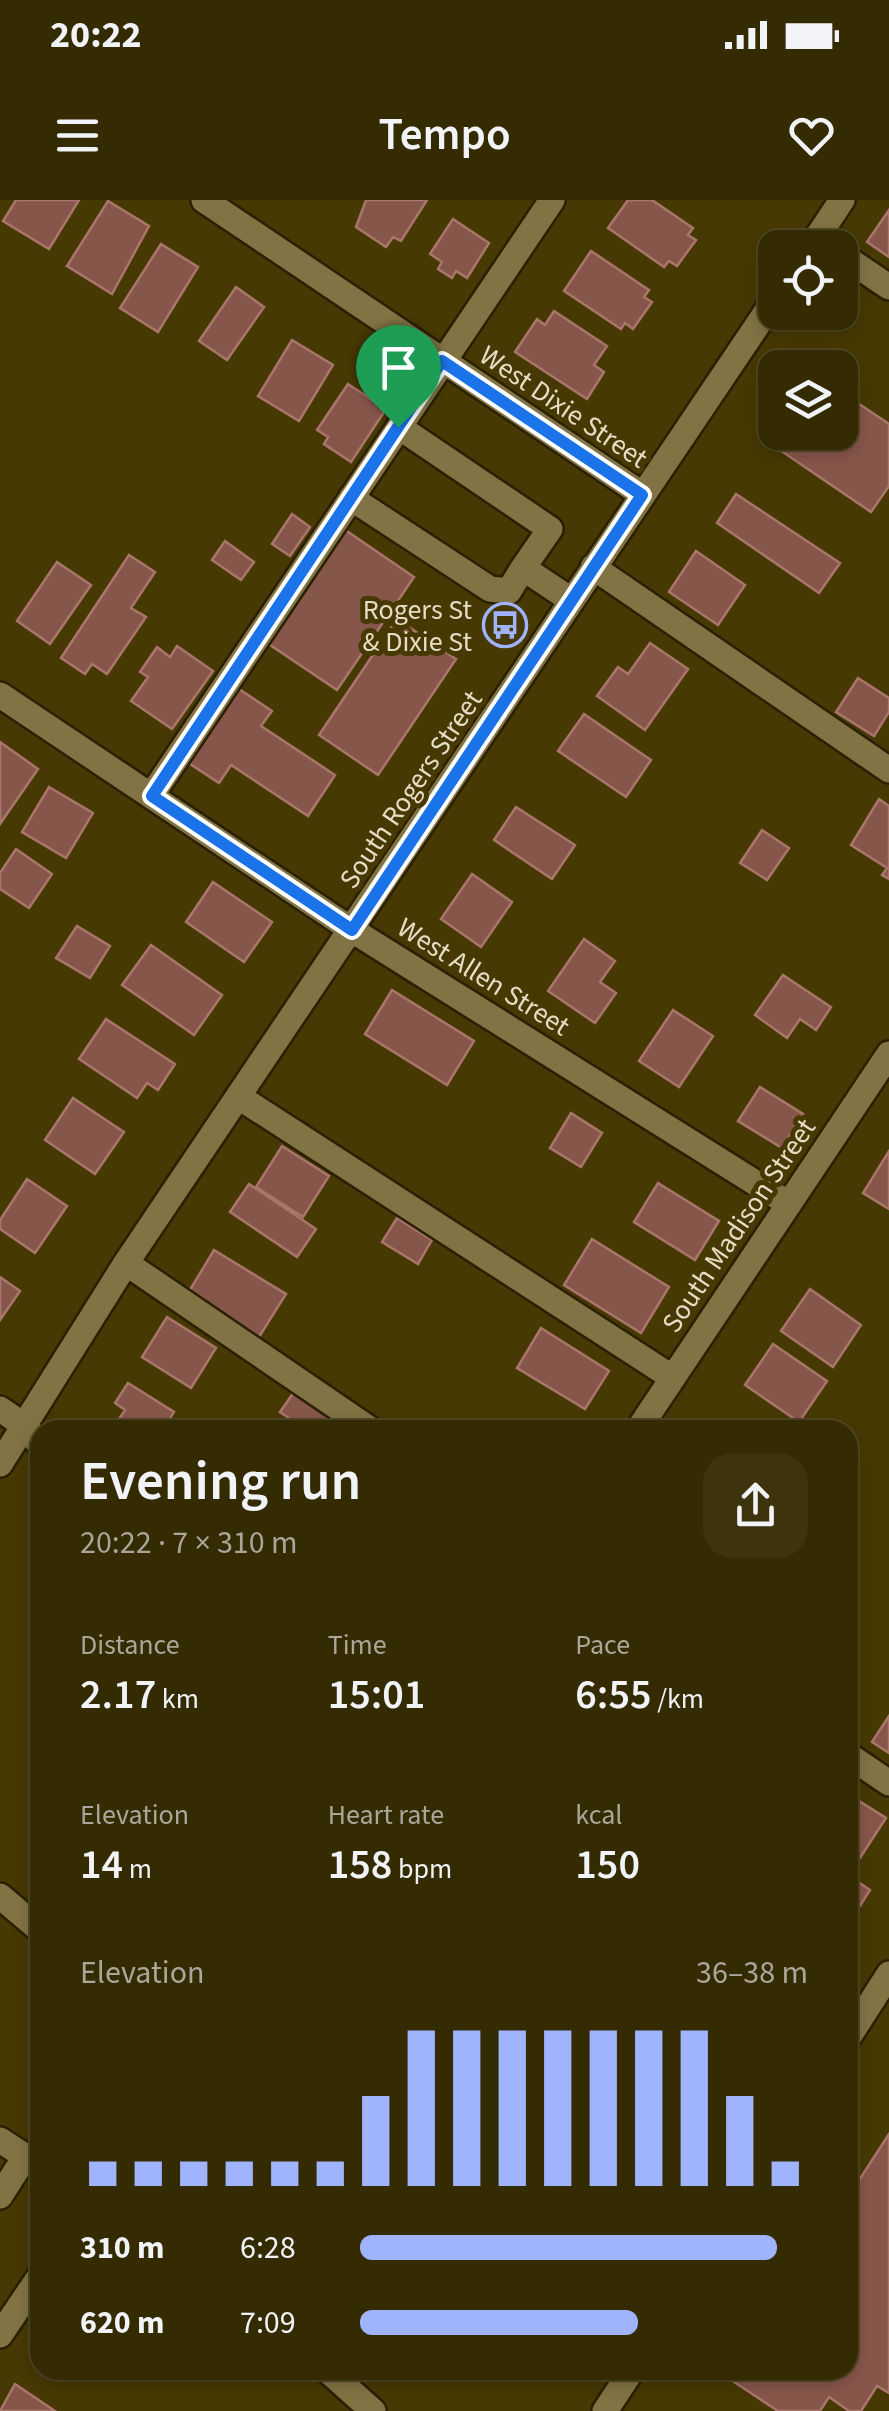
<!DOCTYPE html>
<html lang="en">
<head>
<meta charset="utf-8">
<style>
	:root { --surface:#352b03; --page:#3d330d; --text:#f1f3f6; --muted:#aaa79a; --line:#4f4725; --accent:#a0b3fd }
	body { margin:0; font-family:"Source Sans 3",sans-serif; background:var(--page); color:var(--text); height:100vh; display:flex; flex-direction:column; font-size:38px; white-space:nowrap }
	* { box-sizing:border-box; margin:0 }
	p { font-size:32px; color:var(--muted) }
	.icon { flex:none; width:55px; height:55px; fill:none; stroke:currentColor; stroke-width:2; stroke-linecap:round; stroke-linejoin:round }
	.map { position:relative; flex:1; overflow:hidden }
	.side { position:absolute; left:30px; top:1220px; width:828px; height:960px; display:flex; flex-direction:column; background:var(--surface); border-radius:30px; box-shadow:0 5px 15px #0003,0 0 0 2px var(--line) }
	.side>* { flex:none }
	.tools { position:absolute; left:758px; top:30px; display:grid; gap:20px }
	.tools a { display:grid; place-items:center; width:100px; height:100px; border-radius:20px; background:var(--surface); box-shadow:0 5px 15px #0003,0 0 0 2px var(--line); font-size:50px }
	.pin { position:absolute; display:grid; place-items:center; width:85px; height:85px; color:#fff; margin:-102px -42px; border-radius:50% 50% 50% 0; rotate:-45deg; box-shadow:0 0 10px #0007 }
	.pin .icon { rotate:45deg }
	.round { display:grid; place-items:center; flex:none; width:105px; height:105px; border-radius:30px; background:var(--page) }
	.overview { display:flex; align-items:center; justify-content:space-between; height:170px; padding:0 50px }
	h1 { font-size:55px; font-weight:600; line-height:75px }
	.stats { display:grid; grid-template-columns:repeat(3,1fr); gap:15px; height:170px; padding:10px 50px }
	.stats div { display:grid; align-content:center }
	.stats b { font-size:42px; font-weight:600 }
	.stats small { font-size:28px; font-weight:400 }
	.stats p { font-size:28px }
	.chart { height:280px; padding:20px 50px }
	.chart p { display:flex; justify-content:space-between }
	.chart svg { width:100%; height:180px; margin-top:10px; stroke:var(--accent); stroke-width:6 }
	ul { padding:0 50px; list-style:none; font-size:32px }
	li { display:grid; grid-template-columns:160px 120px 1fr; align-items:center; height:75px }
	li i { height:25px; border-radius:12px; background:var(--accent) }
	.status { display:flex; justify-content:space-between; align-items:center; height:70px; padding:0 50px; background:var(--surface); direction:ltr }
	.status svg { height:28px; fill:currentColor }
	header { display:flex; justify-content:space-between; align-items:center; height:130px; padding:0 50px; background:var(--surface); font-size:45px; font-weight:600 }
	.map>svg:first-child { display:block }
	.building { fill:#87564b; stroke:#aa756a; stroke-width:2.5 }
	.lines { fill:none; stroke-linecap:round; stroke-linejoin:round }
	.minor-casing { stroke:#2a2000; stroke-width:30 }
	.minor { stroke:#817343; stroke-width:25 }
	.route-casing { stroke:#fff; stroke-width:20 }
	.route { stroke:#1a73e8; stroke-width:12 }
	.labels { text-anchor:middle; stroke-width:10; stroke-linejoin:round; paint-order:stroke }
	.street-label { font-size:28px; fill:#e5ddc4; stroke:#473904 }
	.poi-label { font-size:28px; fill:#e5ddc4; stroke:#473904; text-anchor:end }
</style>
</head>
<body>
<div class="status"><b>20:22</b><svg viewBox="0 0 49 12"><path d="M0 12V9h3v3zM5 12V6h3v6zM10 12V3h3v9zM15 12V0h3v12zM26 1h20v11H26zM47 4h2v5h-2z"/></svg></div>
<header><svg class="icon" aria-label="menu" viewBox="0 0 24 24"><path d="M4 6h16M4 12h16M4 18h16"/></svg>Tempo<svg class="icon" aria-label="heart" viewBox="0 0 24 24"><path d="M12 20l-8-8c-3-5 5-10 8-4 3-6 11-1 8 4z"/></svg></header>
<div class="map">
<svg width="889" height="2211" viewBox="0 0 889 2211">
	<rect width="100%" height="100%" fill="#473904"/>
	<!-- building -->
	<path class="building" d="M16 0H79L49 49 3 21Z
		M366 0H427L401 41 393 37 386 47 356 27Z
		M628 0H652L693 28 688 35 696 40 677 66 669 61 664 67 608 28Z
		M108 1 149 26 112 94 67 66Z
		M889 10V57L867 42Z
		M453 19 489 43 467 78 456 71 452 78 438 69 442 62 430 54Z
		M161 44 198 67 158 132 120 108Z
		M591 51 649 90 644 97 652 102 633 129 625 123 621 129 564 91Z
		M236 87 264 107 227 160 199 141Z
		M554 111 607 146 594 165 604 172 587 199 515 152 537 119 545 125Z
		M292 140 333 165 299 221 258 196Z
		M348 184 386 209 351 262 324 244 328 237 317 230Z
		M840 191 889 224V286L871 312 771 244 779 232H840Z
		M736 294 840 363 819 393 717 323Z
		M292 314 310 327 290 356 272 344Z
		M341 327 414 377 337 490 264 441Z
		M225 341 254 362 241 380 212 360Z
		M696 351 745 385 718 425 669 392Z
		M129 355 155 372 131 408 146 417 107 474 92 464 85 474 61 458Z
		M57 362 91 385 50 444 17 421Z
		M397 419 456 459 378 575 319 535Z
		M650 443 688 469 645 530 597 496 618 467 628 474Z
		M177 446 213 471 172 529 131 501 148 477 140 472 157 447 170 457Z
		M858 478 889 498V512L874 536 836 512Z
		M230 483 272 511 261 526 335 575 308 616 231 565 219 583 181 558Z
		M584 514 651 560 626 597 558 551Z
		M0 542 38 569 0 624Z
		M49 587 93 613 66 658 22 632Z
		M879 599 889 606V679L882 675 887 668 851 645Z
		M516 607 575 645 552 679 494 640Z
		M762 630 789 648 767 680 740 663Z
		M16 649 52 674 29 708 0 689V673Z
		M472 674 512 702 481 747 441 719Z
		M213 682 272 722 244 762 186 722Z
		M77 726 110 746 90 778 56 758Z
		M584 739 615 761 600 782 616 793 595 823 548 791Z
		M151 745 222 795 194 835 122 785Z
		M783 775 831 807 816 830 800 819 787 838 755 815Z
		M392 790 474 841 447 885 365 834Z
		M673 810 713 836 679 887 639 861Z
		M106 819 175 864 158 890 147 883 137 898 79 859Z
		M760 887 803 914 782 948 738 921Z
		M73 898 124 932 95 974 45 940Z
		M571 913 602 933 581 967 550 948Z
		M282 946 329 976 303 1017 256 987Z
		M889 951V1009L863 993Z
		M27 979 67 1006 35 1053 0 1029V1020Z
		M658 983 719 1021 695 1060 634 1022Z
		M249 984 316 1029 297 1057 230 1012Z
		M397 1018 432 1040 418 1064 382 1042Z
		M592 1039 669 1087 641 1133 564 1085Z
		M214 1050 286 1094 259 1137 188 1093Z
		M0 1077 20 1091 0 1120Z
		M810 1089 861 1125 833 1167 781 1131Z
		M167 1117 216 1148 191 1188 142 1157Z
		M541 1128 609 1171 585 1209 517 1168Z
		M773 1144 827 1181 799 1222 745 1185Z
		M128 1183 174 1212 163 1230H123L115 1225 125 1210 115 1203Z
		M296 1189 330 1213 318 1230H306L280 1212Z
		M889 1516V1553L872 1542Z
		M848 1594 886 1618 858 1661 848 1655Z
		M848 1675 870 1690 856 1712 848 1707Z
		M889 1934V2193L877 2186 861 2211H849L829 2197 820 2211H778L728 2178 733 2170H848V1997Z
		M15 2184 55 2211H0Z"/>
	<g class="lines">
		<defs>
			<path id="minor" d="M204 0 643 295
				M810 48 842 0
				M840 54 889 87
				M399 227 550 329 523 368 571 400
				M351 298 490 389 509 391 523 368
				M593 367 889 570
				M0 495 352 730 789 1004
				M151 596 552 0
				M239 897 673 1178
				M126 1063 371 1230
				M0 1209 25 1226 40 1245
				M638 1230 889 854
				M0 1264 126 1063 775 99
				M848 1555 889 1583
				M0 1696 40 1730
				M848 1838 889 1774
				M0 1940 40 1966
				M0 1996 25 1957
				M0 2135 40 2076
				M327 2170 373 2211
				M605 2211 632 2170"/>
		</defs>
		<!-- minor casing -->
		<use href="#minor" class="minor-casing"/>
		<!-- minor -->
		<use href="#minor" class="minor"/>
	</g>
	<g class="lines">
		<defs>
			<path id="route" d="M442 161 642 295 352 730 152 596Z"/>
		</defs>
		<!-- route casing -->
		<use href="#route" class="route-casing"/>
		<!-- route -->
		<use href="#route" class="route"/>
	</g>
	<!-- icons -->
	<defs>
		<symbol id="bus-ring" viewBox="-11 -11 22 22"><circle r="9.5" fill="#473904" stroke="#a0b3fd" stroke-width="1.5"/><path d="M-5-6H5V4H4V6H2V4H-2V6H-4V4H-5ZM-3.5-4V0h7V-4ZM-3.5 1.2v1.5H-2V1.2ZM2 1.2v1.5H3.5V1.2Z" fill="#a0b3fd"/></symbol>
	</defs>
	<g fill-rule="evenodd">
		<use href="#bus-ring" x="480" y="400" width="50" height="50"/>
	</g>
	<g class="labels">
		<!-- street labels -->
		<g class="street-label">
			<text transform="translate(564 206) rotate(34)" y="10">West Dixie Street</text>
			<text transform="translate(410 589) rotate(-56)" y="10">South Rogers Street</text>
			<text transform="translate(484 776) rotate(32)" y="10">West Allen Street</text>
			<text transform="translate(738 1025) rotate(-56)" y="10">South Madison Street</text>
		</g>
		<!-- poi labels -->
		<g class="poi-label">
			<text x="472" y="419">Rogers St<tspan x="472" dy="32">&amp; Dixie St</tspan></text>
		</g>
	</g>
</svg>
<div class="tools">
<a><svg class="icon" aria-label="locate" viewBox="0 0 24 24"><circle cx="12" cy="12" r="6"/><path d="M12 2v4M12 18v4M2 12h4M18 12h4"/></svg></a>
<a><svg class="icon" aria-label="layers" viewBox="0 0 24 24"><path d="M12 4l9 5-9 5-9-5zM3 14l9 5 9-5"/></svg></a>
</div>
<div class="pin" style="left:398px;top:227px;background:#1e9e55"><svg class="icon" aria-label="arrive" viewBox="0 0 24 24"><path d="M6 21V4h12l-3 4 3 4H6"/></svg></div>
<section class="side">
<div class="overview"><div><h1>Evening run</h1><p>20:22 · 7 × 310 m</p></div><a class="round"><svg class="icon" aria-label="share" viewBox="0 0 24 24"><path d="M12 15V3M7 8l5-5 5 5M5 13v7h14v-7"/></svg></a></div>
<div class="stats">
<div><p>Distance</p><b>2.17<small> km</small></b></div>
<div><p>Time</p><b>15:01</b></div>
<div><p>Pace</p><b>6:55<small> /km</small></b></div>
</div>
<div class="stats">
<div><p>Elevation</p><b>14<small> m</small></b></div>
<div><p>Heart rate</p><b>158<small> bpm</small></b></div>
<div><p>kcal</p><b>150</b></div>
</div>
<div class="chart"><p><span>Elevation</span>36–38 m</p>
<svg viewBox="0 0 160 44" preserveAspectRatio="none"><path d="M5 44V38M15 44V38M25 44V38M35 44V38M45 44V38M55 44V38M65 44V22M75 44V6M85 44V6M95 44V6M105 44V6M115 44V6M125 44V6M135 44V6M145 44V22M155 44V38"/></svg>
</div>
<ul>
<li><b>310 m</b>6:28<i style="width:93%"></i></li>
<li><b>620 m</b>7:09<i style="width:62%"></i></li>
</ul>
</section>
</div>
</body>
</html>
